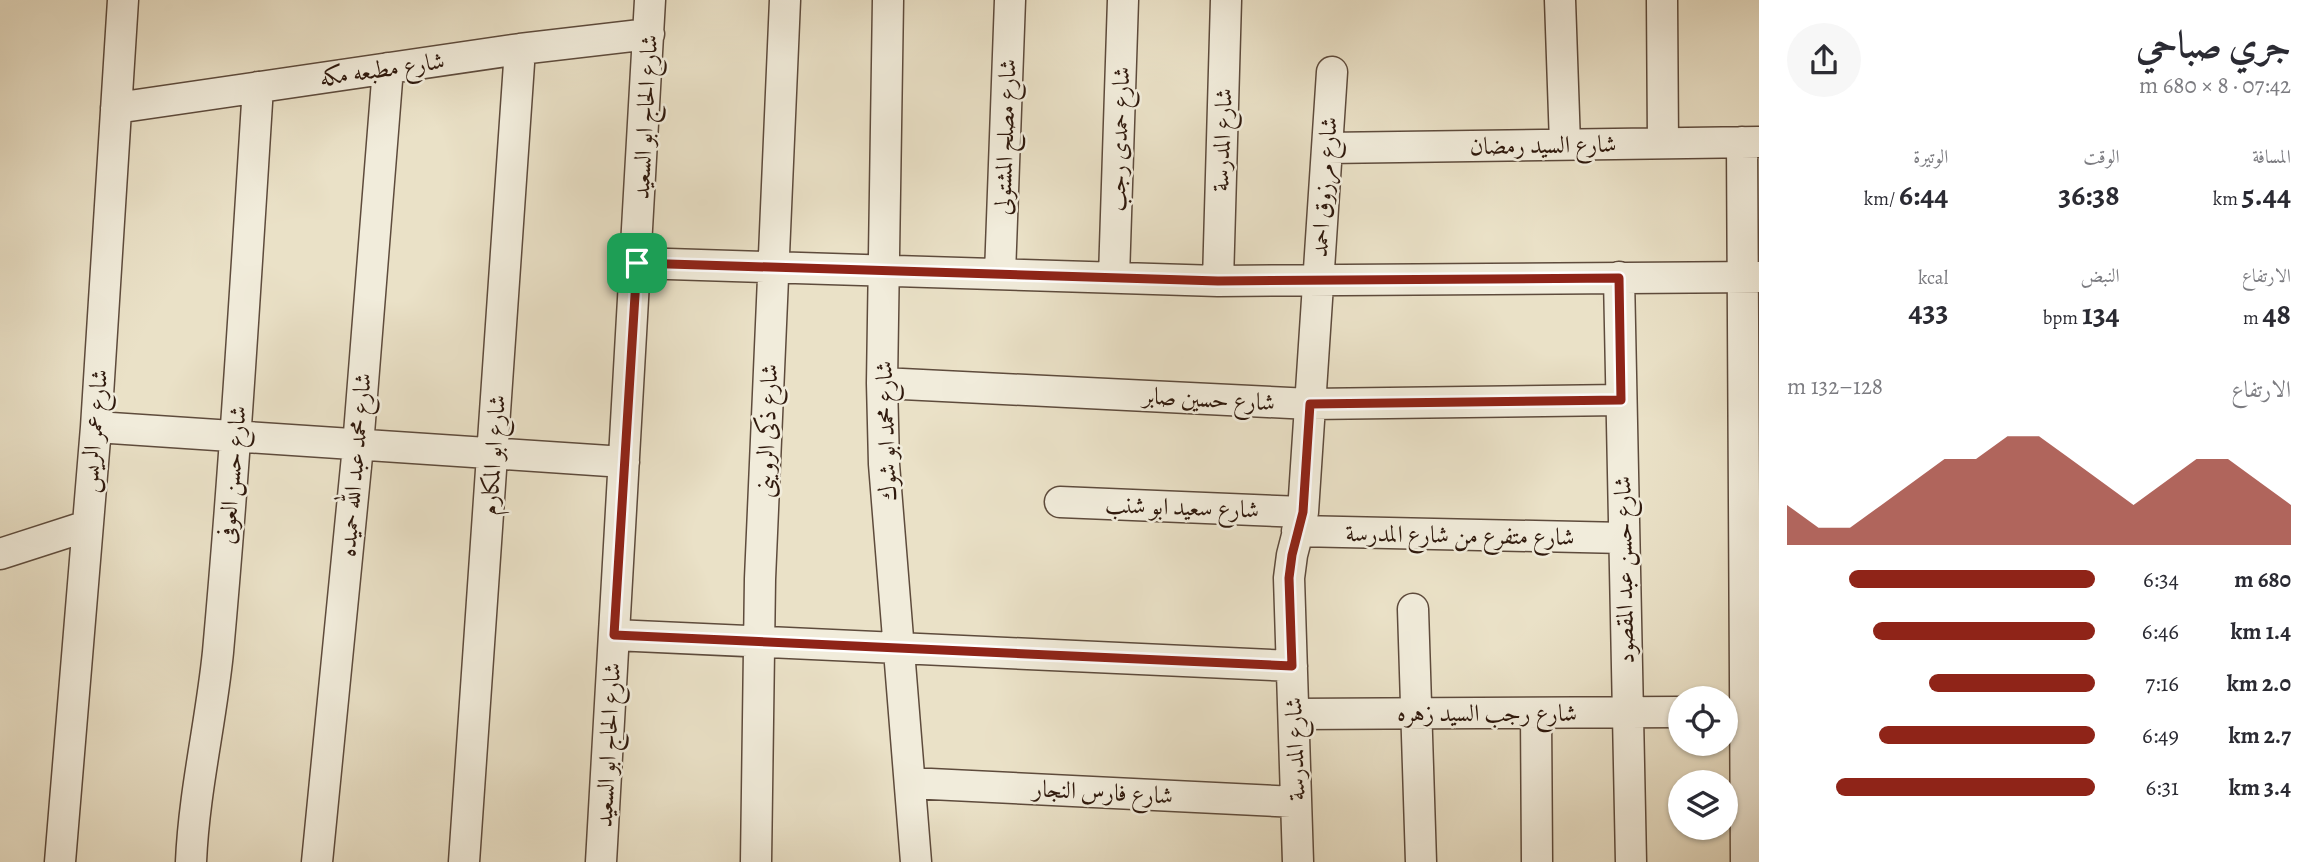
<!DOCTYPE html>
<html lang="ar">
<head>
<meta charset="utf-8">
<style>
	:root { --surface:#fff; --page:#f7f7f7; --text:#2b2b33; --muted:#7c7c81; --accent:#8f2418 }
	body { margin:0; font-family:Alegreya,Amiri,serif; background:var(--page); color:var(--text); direction:rtl; height:100vh; display:flex; flex-direction:column; font-size:26px; white-space:nowrap }
	* { box-sizing:border-box; margin:0 }
	p { font-size:23px; color:var(--muted) }
	.icon { flex:none; width:38px; height:38px; fill:none; stroke:currentColor; stroke-width:2; stroke-linecap:round; stroke-linejoin:round }
	.map { position:relative; flex:1; overflow:hidden; direction:ltr }
	.panel { display:flex; flex-direction:column; background:var(--surface); width:560px }
	.panel>* { flex:none }
	.buttons { position:absolute; left:1668px; top:686px; display:grid; gap:14px }
	.buttons a { display:grid; place-items:center; width:70px; height:70px; border-radius:50%; background:var(--surface); box-shadow:0 2px 5px #0004; font-size:35px }
	.pin { position:absolute; display:grid; place-items:center; width:60px; height:60px; color:#fff; margin:-30px; border-radius:14px; box-shadow:0 4px 10px #0006 }
	.round { display:grid; place-items:center; flex:none; width:74px; height:74px; border-radius:37px; background:var(--page) }
	.summary { display:flex; align-items:center; justify-content:space-between; height:119px; padding:0 28px }
	h1 { font-size:38px; font-weight:700; line-height:52px }
	.figures { display:grid; grid-template-columns:repeat(3,1fr); gap:10px; height:119px; padding:7px 28px }
	.figures div { display:grid; align-content:center }
	.figures b { font-size:30px; font-weight:700 }
	.figures small { font-size:19px; font-weight:400 }
	.figures p { font-size:19px }
	.chart { height:196px; padding:14px 28px }
	.chart p { display:flex; justify-content:space-between }
	.chart svg { width:100%; height:126px; margin-top:7px; fill:var(--accent); opacity:.7 }
	ul { padding:0 28px; list-style:none; font-size:23px }
	li { display:grid; grid-template-columns:112px 84px 1fr; align-items:center; height:52px }
	li i { height:18px; border-radius:9px; background:var(--accent) }
	main { display:flex; flex:1; min-height:0 }
	.map>svg:first-child { display:block }
	.lines { fill:none; stroke-linecap:round; stroke-linejoin:round }
	.minor-casing { stroke:#5e4b3c; stroke-width:33 }
	.minor { stroke:#f1ecdb; stroke-width:30 }
	.route-casing { stroke:#fff; stroke-width:14 }
	.route { stroke:#8f2418; stroke-width:9 }
	.labels { text-anchor:middle; stroke-width:5; stroke-linejoin:round; paint-order:stroke }
	.street-label { font-size:24px; fill:#2f190d; stroke:#f1ecdb }
</style>
</head>
<body>
<main>
<section class="panel">
<div class="summary"><div><h1>جري صباحي</h1><p>07:42 · 8 × 680 m</p></div><a class="round"><svg class="icon" aria-label="share" viewBox="0 0 24 24"><path d="M12 15V3M7 8l5-5 5 5M5 13v7h14v-7"/></svg></a></div>
<div class="figures">
<div><p>المسافة</p><b>5.44<small> km</small></b></div>
<div><p>الوقت</p><b>36:38</b></div>
<div><p>الوتيرة</p><b>6:44<small> /km</small></b></div>
</div>
<div class="figures">
<div><p>الارتفاع</p><b>48<small> m</small></b></div>
<div><p>النبض</p><b>134<small> bpm</small></b></div>
<div><p>kcal</p><b>433</b></div>
</div>
<div class="chart"><p><span>الارتفاع</span>128–132 m</p>
<svg viewBox="0 0 160 44" preserveAspectRatio="none"><path d="M0 44V30L10 38L20 38L30 30L40 22L50 14L60 14L70 6L80 6L90 14L100 22L110 30L120 22L130 14L140 14L150 22L160 30V44z"/></svg>
</div>
<ul>
<li><b>680 m</b>6:34<i style="width:80%"></i></li>
<li><b>1.4 km</b>6:46<i style="width:72%"></i></li>
<li><b>2.0 km</b>7:16<i style="width:54%"></i></li>
<li><b>2.7 km</b>6:49<i style="width:70%"></i></li>
<li><b>3.4 km</b>6:31<i style="width:84%"></i></li>
</ul>
</section>
<div class="map">
<svg width="1759" height="862" viewBox="0 0 1759 862">
	<rect width="100%" height="100%" fill="#eae1c7"/>
	<filter id="stains"><feTurbulence type="fractalNoise" baseFrequency=".00286" numOctaves="4"/><feColorMatrix values="0 0 0 0 .2 0 0 0 0 .09 0 0 0 0 .02 0 0 0 .5 -.17"/></filter>
	<radialGradient id="worn" r=".72"><stop offset=".6" stop-color="#630" stop-opacity="0"/><stop offset="1" stop-color="#630" stop-opacity=".3"/></radialGradient>
	<g class="lines">
		<defs>
			<path id="minor" d="M888 0 882 383 884 464 916 862
				M1560 0 1565 144
				M1662 0 1663 143
				M116 108 520 49 649 34
				M1742 142 1746 862
				M1327 148 1759 142
				M637 263 1218 281 1759 277
				M1000 274 1010 0
				M1114 277 1123 0
				M1619 277 1631 862
				M1218 281 1226 0
				M882 383 1310 404 1621 400
				M96 427 624 462
				M1060 502 1303 512
				M1297 531 1624 538
				M0 554 87 526
				M1413 609 1421 862
				M614 635 1292 666
				M1536 713 1537 862
				M1294 714 1680 712
				M910 783 1296 802
				M60 862 96 427 123 0
				M191 862C194 791 211 722 218 652 235 464 246 276 258 87
				M317 862 358 446 388 68
				M464 862 520 49
				M601 862 650 0
				M756 862 760 579 785 0
				M1298 862 1289 578 1292 555 1303 512 1332 72"/>
		</defs>
		<!-- minor casing -->
		<use href="#minor" class="minor-casing"/>
		<!-- minor -->
		<use href="#minor" class="minor"/>
	</g>
	<g class="lines">
		<defs>
			<path id="route" d="M637 263 1218 281 1619 278 1621 400 1310 404 1303 512 1292 555 1289 578 1292 666 614 635Z"/>
		</defs>
		<!-- route casing -->
		<use href="#route" class="route-casing"/>
		<!-- route -->
		<use href="#route" class="route"/>
	</g>
	<g class="labels">
		<!-- street labels -->
		<g class="street-label">
			<text transform="translate(382 69) rotate(-8)" y="8">شارع مطبعه مكه</text>
			<text transform="translate(645 117) rotate(-87)" y="8">شارع الحاج ابو السعيد</text>
			<text transform="translate(1005 137) rotate(-88)" y="8">شارع مصلح المشتولى</text>
			<text transform="translate(1119 139) rotate(-88)" y="8">شارع حمدى رجب</text>
			<text transform="translate(1222 140) rotate(-88)" y="8">شارع المدرسة</text>
			<text transform="translate(1543 145) rotate(-1)" y="8">شارع السيد رمضان</text>
			<text transform="translate(1324 187) rotate(-86)" y="8">شارع مرزوق احمد</text>
			<text transform="translate(1209 399) rotate(3)" y="8">شارع حسين صابر</text>
			<text transform="translate(94 431) rotate(-85)" y="8">شارع عمر الريس</text>
			<text transform="translate(767 431) rotate(-88)" y="8">شارع ذكى الروينى</text>
			<text transform="translate(886 431) rotate(-92)" y="8">شارع محمد ابو شوك</text>
			<text transform="translate(493 455) rotate(-86)" y="8">شارع ابو المكارم</text>
			<text transform="translate(355 465) rotate(-85)" y="8">شارع محمد عبد الله حميده</text>
			<text transform="translate(232 475) rotate(-85)" y="8">شارع حسن العوفى</text>
			<text transform="translate(1182 507) rotate(2)" y="8">شارع سعيد ابو شنب</text>
			<text transform="translate(1460 535) rotate(1)" y="8">شارع متفرع من شارع المدرسة</text>
			<text transform="translate(1624 570) rotate(-91)" y="8">شارع حسن عبد المقصود</text>
			<text x="1487" y="721">شارع رجب السيد زهره</text>
			<text transform="translate(608 745) rotate(-87)" y="8">شارع الحاج ابو السعيد</text>
			<text transform="translate(1295 749) rotate(-92)" y="8">شارع المدرسة</text>
			<text transform="translate(1103 792) rotate(3)" y="8">شارع فارس النجار</text>
		</g>
	</g>
	<rect width="100%" height="100%" filter="url(#stains)"/>
	<rect width="100%" height="100%" fill="url(#worn)"/>
</svg>
<div class="buttons">
<a><svg class="icon" aria-label="locate" viewBox="0 0 24 24"><circle cx="12" cy="12" r="6"/><path d="M12 2v4M12 18v4M2 12h4M18 12h4"/></svg></a>
<a><svg class="icon" aria-label="layers" viewBox="0 0 24 24"><path d="M12 4l9 5-9 5-9-5zM3 14l9 5 9-5"/></svg></a>
</div>
<div class="pin" style="left:637px;top:263px;background:#1e9e55"><svg class="icon" aria-label="arrive" viewBox="0 0 24 24"><path d="M6 21V4h12l-3 4 3 4H6"/></svg></div>
</div>
</main>
</body>
</html>
